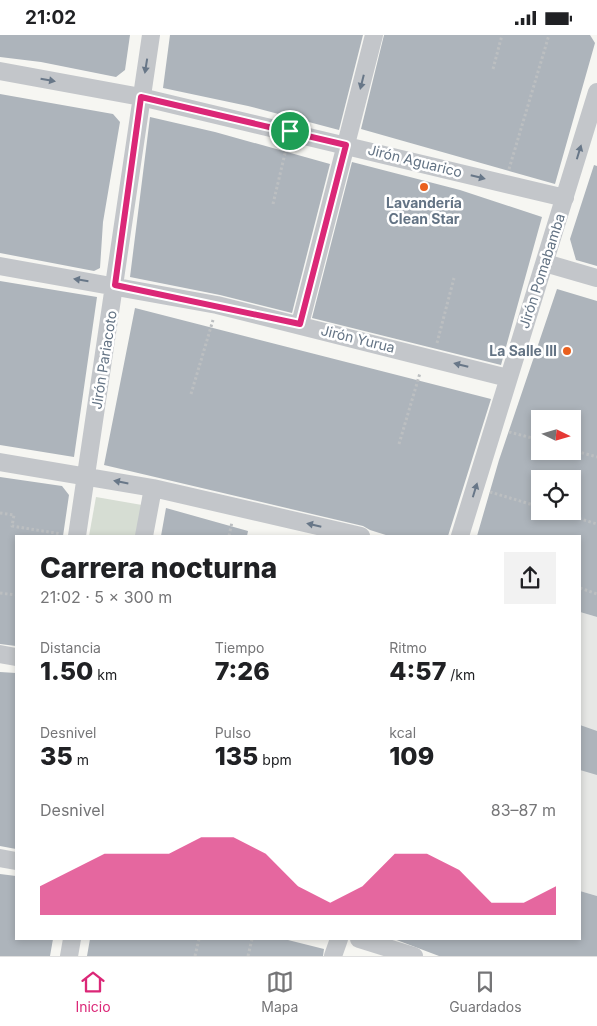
<!DOCTYPE html>
<html lang="es">
<head>
<meta charset="utf-8">
<style>
	:root { --surface:#fff; --page:#f2f2f2; --text:#202124; --muted:#757577; --line:#e0e0e0; --accent:#db2777 }
	body { margin:0; font-family:Inter,sans-serif; background:var(--page); color:var(--text); height:100vh; display:flex; flex-direction:column; font-size:19px; white-space:nowrap }
	* { box-sizing:border-box; margin:0 }
	p { font-size:16px; color:var(--muted) }
	.icon { flex:none; width:28px; height:28px; fill:none; stroke:currentColor; stroke-width:2; stroke-linecap:round; stroke-linejoin:round }
	.map { position:relative; flex:1; overflow:hidden }
	.side { position:absolute; left:15px; top:500px; width:566px; height:405px; display:flex; flex-direction:column; background:var(--surface); border-radius:0px; box-shadow:0 2px 8px #0003 }
	.side>* { flex:none }
	.needle { width:32px; rotate:95deg }
	.fabs { position:absolute; left:531px; top:375px; display:grid; gap:10px }
	.fabs a { display:grid; place-items:center; width:50px; height:50px; border-radius:0px; background:var(--surface); box-shadow:0 2px 8px #0003; font-size:25px }
	.pin { position:absolute; display:grid; place-items:center; width:42px; height:42px; color:#fff; margin:-21px; border:2px solid #fff; border-radius:50%; box-shadow:0 1px 5px #0007 }
	.round { display:grid; place-items:center; flex:none; width:52px; height:52px; border-radius:0px; background:var(--page) }
	.summary { display:flex; align-items:center; justify-content:space-between; height:85px; padding:0 25px }
	h1 { font-size:28px; font-weight:800; line-height:38px }
	.stats { display:grid; grid-template-columns:repeat(3,1fr); gap:8px; height:85px; padding:5px 25px }
	.stats div { display:grid; align-content:center }
	.stats b { font-size:25px; font-weight:800 }
	.stats small { font-size:14px; font-weight:400 }
	.stats p { font-size:14px }
	.chart { height:140px; padding:10px 25px }
	.chart p { display:flex; justify-content:space-between }
	.chart svg { width:100%; height:90px; margin-top:5px; fill:var(--accent); opacity:.7 }
	.status { display:flex; justify-content:space-between; align-items:center; height:35px; padding:0 25px; background:var(--surface); direction:ltr }
	.status svg { height:14px; fill:currentColor }
	.menu { display:flex; justify-content:space-around; align-items:center; height:70px; border-top:1px solid var(--line); background:var(--surface); font-size:14px; color:var(--muted) }
	.menu a { display:grid; justify-items:center; gap:2px }
	.menu .selected { color:var(--accent) }
	.map>svg:first-child { display:block }
	.built { fill:#e6e7e5 }
	.green { fill:#d6ddd3 }
	.building { fill:#adb4bb; fill-rule:evenodd }
	.lines { fill:none; stroke-linecap:round; stroke-linejoin:round }
	.path { stroke:#bcbfc1; stroke-width:3; stroke-dasharray:2.5 2.5; stroke-linecap:butt }
	.street { stroke:#c3c6ca; stroke-width:18 }
	.oneway { fill:#687788 }
	.route-casing { stroke:#fff; stroke-width:10 }
	.route { stroke:#db2777; stroke-width:6 }
	.poi-dot { fill:#ea601e; stroke:#fff; stroke-width:2 }
	.labels { text-anchor:middle; stroke-width:5; stroke-linejoin:round; paint-order:stroke }
	.street-label { font-size:14px; fill:#637384; stroke:#fff }
	.poi-label { font-size:14px; font-weight:bold; fill:#637384; stroke:#fff }
</style>
</head>
<body>
<div class="status"><b>21:02</b><svg viewBox="0 0 49 12"><path d="M0 12V9h3v3zM5 12V6h3v6zM10 12V3h3v9zM15 12V0h3v12zM26 1h20v11H26zM47 4h2v5h-2z"/></svg></div>
<div class="map">
<svg width="597" height="921" viewBox="0 0 597 921">
	<rect width="100%" height="100%" fill="#f6f6f2"/>
	<!-- built -->
	<path class="built" d="M580 577 597 582V861L580 856Z"/>
	<!-- green -->
	<path class="green" d="M96 462 142 470 136 501H89Z"/>
	<!-- building -->
	<path class="building" d="M0 0H130L125 35 116 42 41 27 0 22Z
		M170 0H363L339 95 248 71 163 53Z
		M384 0H590L595 8 555 149 361 94Z
		M0 59 113 79 120 87 103 187 100 233 94 236 0 218Z
		M150 82 215 97 330 129 292 278 220 260 130 242Z
		M352 127 460 155 542 182 501 330 312 283Z
		M594 130 597 131V231L576 225 570 204Z
		M0 246 97 262 74 422 0 410Z
		M557 254 597 266V582L580 577V501H477L499 425ZM540 384H572V416H540ZM540 444H572V476H540Z
		M135 273 491 364 448 501H389L370 495 363 491 104 430Z
		M0 442 62 451 69 460 63 501H16V611L0 609Z
		M166 473 248 496 247 501H161Z
		M0 637 16 638V814L0 811Z
		M580 690 597 696V740L580 735Z
		M0 839 16 841V904H53L50 921H0Z
		M580 856 597 861V921H439L394 904H580Z
		M90 904H284L324 914 323 921H87Z"/>
	<g class="lines">
		<!-- path -->
		<path class="path" d="M493 34 502 0
			M509 134 549 0
			M273 169 286 114
			M437 308 454 243
			M191 359 213 285
			M509 397 540 405
			M399 409 420 338
			M572 415 597 422
			M490 457 540 472
			M555 476 597 489
			M0 478 14 480 12 491 61 499
			M229 501 232 487
			M580 553 597 559
			M0 558 16 560
			M195 921 199 904
			M248 921 252 904"/>
		<!-- street -->
		<path class="street" d="M0 36 141 62 565 163
			M545 228 597 243
			M0 231 217 270 508 343
			M300 289 374 0
			M0 427 153 453 361 501
			M77 501 151 0
			M144 501 153 453
			M460 501 597 57
			M0 619 16 622
			M0 823 16 826
			M359 904 414 921
			M69 921 72 904
			M333 921 339 904"/>
	</g>
	<!-- one-way arrows -->
	<defs><path id="oneway-solid" d="M-6-.8H1V-3.2L6.5 0L1 3.2V.8H-6Z" transform="scale(1.25)"/></defs>
	<g class="oneway">
		<use href="#oneway-solid" transform="translate(146 31) rotate(99)"/>
		<use href="#oneway-solid" transform="translate(48 45) rotate(10)"/>
		<use href="#oneway-solid" transform="translate(362 47) rotate(104)"/>
		<use href="#oneway-solid" transform="translate(579 117) rotate(-73)"/>
		<use href="#oneway-solid" transform="translate(478 142) rotate(14)"/>
		<use href="#oneway-solid" transform="translate(81 245) rotate(-171)"/>
		<use href="#oneway-solid" transform="translate(461 330) rotate(-166)"/>
		<use href="#oneway-solid" transform="translate(121 447) rotate(-169)"/>
		<use href="#oneway-solid" transform="translate(475 455) rotate(-73)"/>
		<use href="#oneway-solid" transform="translate(314 490) rotate(-167)"/>
	</g>
	<g class="lines">
		<defs>
			<path id="route" d="M141 62 346 110 300 289 115 250Z"/>
		</defs>
		<!-- route casing -->
		<use href="#route" class="route-casing"/>
		<!-- route -->
		<use href="#route" class="route"/>
	</g>
	<!-- markers -->
	<g class="poi-dot">
		<circle cx="424" cy="152" r="5"/>
		<circle cx="567" cy="316" r="5"/>
	</g>
	<g class="labels">
		<!-- street labels -->
		<g class="street-label">
			<text transform="translate(415 126) rotate(14)" y="5">Jirón Aguarico</text>
			<text transform="translate(542 236) rotate(-72)" y="5">Jirón Pomabamba</text>
			<text transform="translate(358 304) rotate(14)" y="5">Jirón Yurua</text>
			<text transform="translate(104 325) rotate(-81)" y="5">Jirón Pariacoto</text>
		</g>
		<!-- poi labels -->
		<g class="poi-label">
			<text x="424" y="173">Lavandería<tspan x="424" dy="16">Clean Star</tspan></text>
			<text x="557" y="321" text-anchor="end">La Salle III</text>
		</g>
	</g>
</svg>
<div class="fabs">
<a><svg class="needle" viewBox="-14 -14 28 28"><path d="M0-13l5 13h-10z" fill="#e53935"/><path d="M0 13l5-13h-10z" fill="#757577"/></svg></a>
<a><svg class="icon" aria-label="locate" viewBox="0 0 24 24"><circle cx="12" cy="12" r="6"/><path d="M12 2v4M12 18v4M2 12h4M18 12h4"/></svg></a>
</div>
<div class="pin" style="left:290px;top:96px;background:#1e9e55"><svg class="icon" aria-label="arrive" viewBox="0 0 24 24"><path d="M6 21V4h12l-3 4 3 4H6"/></svg></div>
<section class="side">
<div class="summary"><div><h1>Carrera nocturna</h1><p>21:02 · 5 × 300 m</p></div><a class="round"><svg class="icon" aria-label="share" viewBox="0 0 24 24"><path d="M12 15V3M7 8l5-5 5 5M5 13v7h14v-7"/></svg></a></div>
<div class="stats">
<div><p>Distancia</p><b>1.50<small> km</small></b></div>
<div><p>Tiempo</p><b>7:26</b></div>
<div><p>Ritmo</p><b>4:57<small> /km</small></b></div>
</div>
<div class="stats">
<div><p>Desnivel</p><b>35<small> m</small></b></div>
<div><p>Pulso</p><b>135<small> bpm</small></b></div>
<div><p>kcal</p><b>109</b></div>
</div>
<div class="chart"><p><span>Desnivel</span>83–87 m</p>
<svg viewBox="0 0 160 44" preserveAspectRatio="none"><path d="M0 44V30L10 22L20 14L30 14L40 14L50 6L60 6L70 14L80 30L90 38L100 30L110 14L120 14L130 22L140 38L150 38L160 30V44z"/></svg>
</div>
</section>
</div>
<nav class="menu">
<a class="selected"><svg class="icon" aria-label="home" viewBox="0 0 24 24"><path d="M3 11l9-7 9 7M6 9v11h12V9"/></svg>Inicio</a>
<a><svg class="icon" aria-label="map" viewBox="0 0 24 24"><path d="M3 6l6-2 6 2 6-2v14l-6 2-6-2-6 2zM9 4v14M15 6v14"/></svg>Mapa</a>
<a><svg class="icon" aria-label="saved" viewBox="0 0 24 24"><path d="M7 4h10v16l-5-4-5 4z"/></svg>Guardados</a>
</nav>
</body>
</html>
